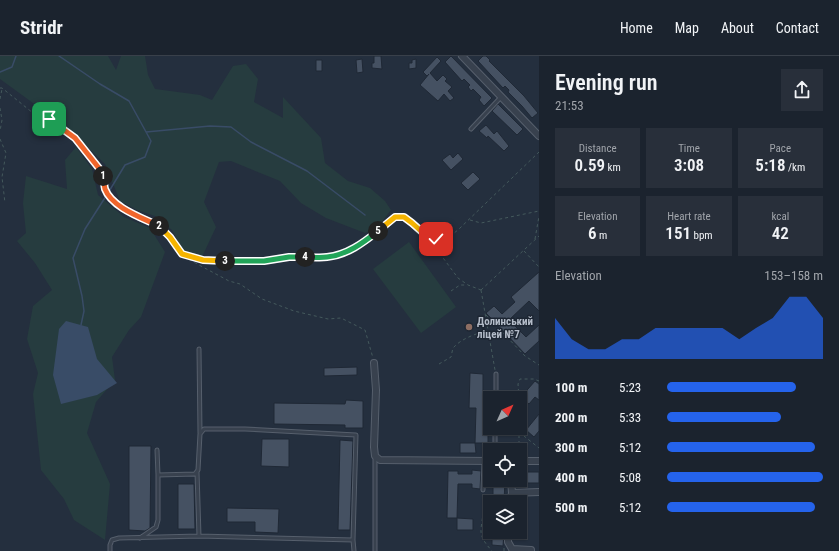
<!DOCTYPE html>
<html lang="en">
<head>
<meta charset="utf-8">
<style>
	:root { --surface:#1b232e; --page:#282f3a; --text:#f1f3f6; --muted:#a0a4aa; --line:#39404a; --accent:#2563eb }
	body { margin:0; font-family:"Roboto Condensed",sans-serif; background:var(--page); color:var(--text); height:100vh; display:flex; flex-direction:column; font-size:15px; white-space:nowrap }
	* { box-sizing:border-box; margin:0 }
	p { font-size:13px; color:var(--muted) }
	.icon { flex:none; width:22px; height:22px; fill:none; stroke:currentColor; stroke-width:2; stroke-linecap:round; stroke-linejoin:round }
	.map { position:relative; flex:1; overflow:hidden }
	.side { display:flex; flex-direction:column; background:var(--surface); width:300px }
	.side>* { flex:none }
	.needle { width:26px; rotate:45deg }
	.buttons { position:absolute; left:483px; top:335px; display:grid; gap:8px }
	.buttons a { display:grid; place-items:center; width:44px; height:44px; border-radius:0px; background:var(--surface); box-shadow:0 1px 3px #0004,0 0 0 1px var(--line); font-size:20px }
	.pin { position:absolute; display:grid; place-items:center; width:34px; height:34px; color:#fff; margin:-17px; border-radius:8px; box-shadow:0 2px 6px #0006 }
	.km { position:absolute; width:20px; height:20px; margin:-10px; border-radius:50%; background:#222; color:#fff; font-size:11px; line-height:20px; text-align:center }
	.round { display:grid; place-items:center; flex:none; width:42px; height:42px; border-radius:0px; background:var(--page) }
	.summary { display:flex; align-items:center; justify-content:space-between; height:68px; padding:0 16px }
	h1 { font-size:22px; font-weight:600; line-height:30px }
	.figures { display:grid; grid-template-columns:repeat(3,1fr); gap:6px; height:68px; padding:4px 16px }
	.figures div { display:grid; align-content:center; border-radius:0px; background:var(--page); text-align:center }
	.figures b { font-size:17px; font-weight:600 }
	.figures small { font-size:11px; font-weight:400 }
	.figures p { font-size:11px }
	.chart { height:112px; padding:8px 16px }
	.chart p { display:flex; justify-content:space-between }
	.chart svg { width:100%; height:72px; margin-top:4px; fill:var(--accent); opacity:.7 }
	ul { padding:0 16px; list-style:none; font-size:13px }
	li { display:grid; grid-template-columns:64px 48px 1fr; align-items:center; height:30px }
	li i { height:10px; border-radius:5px; background:var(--accent) }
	header { display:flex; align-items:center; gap:24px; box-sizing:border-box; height:56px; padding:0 20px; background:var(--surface); border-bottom:1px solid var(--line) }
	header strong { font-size:19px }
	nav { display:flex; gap:22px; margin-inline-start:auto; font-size:14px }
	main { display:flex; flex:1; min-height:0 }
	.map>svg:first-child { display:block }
	.green { fill:#263c3f }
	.water { fill:#394c67 }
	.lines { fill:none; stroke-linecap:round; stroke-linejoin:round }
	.stream { stroke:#394c67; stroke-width:1.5 }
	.building { fill:#455162; stroke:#1f2835 }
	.lane-casing { stroke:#565f6c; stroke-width:5 }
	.street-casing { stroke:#565f6c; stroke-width:8 }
	.path { stroke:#44595c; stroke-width:1; stroke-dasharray:3 3; stroke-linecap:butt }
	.lane { stroke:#38414e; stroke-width:3 }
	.street { stroke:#38414e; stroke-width:6 }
	.split-1-casing { stroke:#fff; stroke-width:8 }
	.split-2-casing { stroke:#fff; stroke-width:8 }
	.split-3-casing { stroke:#fff; stroke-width:8 }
	.split-4-casing { stroke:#fff; stroke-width:8 }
	.split-5-casing { stroke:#fff; stroke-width:8 }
	.split-6-casing { stroke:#fff; stroke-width:8 }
	.split-1 { stroke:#f0652b; stroke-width:5 }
	.split-2 { stroke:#f0652b; stroke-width:5 }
	.split-3 { stroke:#f5b400; stroke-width:5 }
	.split-4 { stroke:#22a559; stroke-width:5 }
	.split-5 { stroke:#22a559; stroke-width:5 }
	.split-6 { stroke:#f5b400; stroke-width:5 }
	.education-dot { fill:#8d6e63; stroke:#1d2633; stroke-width:1.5 }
	.labels { text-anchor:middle; stroke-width:3; stroke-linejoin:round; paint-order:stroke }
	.poi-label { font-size:11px; font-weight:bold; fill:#b4bcc9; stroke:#1d2633; text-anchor:start }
</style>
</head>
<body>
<header>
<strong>Stridr</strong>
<nav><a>Home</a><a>Map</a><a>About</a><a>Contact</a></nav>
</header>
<main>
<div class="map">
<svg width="539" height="495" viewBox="0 0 539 495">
	<rect width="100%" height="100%" fill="#242f3e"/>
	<!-- green -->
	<path class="green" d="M0 0H108L116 14 121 0H145L148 19 155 33 200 39 212 44 233 10 246 8 258 23 254 46 283 62V41L321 82 325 107 348 125 370 132 385 145 391 154 377 172 365 177 326 162 301 147 280 125 231 105 219 106 204 146 216 171 202 201 191 198 182 193 172 174 155 160 137 154 120 145 105 108 70 74 0 23Z
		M76 91 92 113 98 139 124 161 150 172 165 196 141 261 129 274 112 301 115 324 96 346 87 377 110 428 105 484 74 464 64 443 41 414 33 338 38 317 27 283 33 250 52 234 35 207 17 185 26 177 23 147 26 120 67 133 65 104Z
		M409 186 456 251 421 277 373 213Z"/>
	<!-- water -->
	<path class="water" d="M66 265 88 271 97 303 117 327 97 339 61 348 53 319 59 273Z"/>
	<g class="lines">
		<!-- stream -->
		<path class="stream" d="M59 0 100 28 129 45 151 85 145 101 125 109 108 137 85 173 73 202 82 240 84 255 81 269
			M0 16 12 11 16 0
			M146 76 210 70 231 71 251 86 307 115 365 159"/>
	</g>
	<!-- building -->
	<path class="building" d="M374 0H381L382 13 372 12V7H374Z
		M451 0 492 42 484 50 479 44 481 41 473 33 471 35 468 31 470 29 464 23 462 25 445 6Z
		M483 0H486L490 4 489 5 524 40 538 57 532 62 522 50 508 36 509 34 505 30 503 32 478 5Z
		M437 1 441 5 430 17 437 25 443 19 447 23 445 25 452 31 448 35 454 42 450 45 444 38 438 45 420 29 429 18 427 20 423 16Z
		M362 3 363 16 357 17 356 4Z
		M416 3V12L409 13V7H412V4Z
		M316 4H322V15H316Z
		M498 48 523 73 517 79 492 55Z
		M486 69 494 78 497 75 509 90 504 95 488 80 487 82 479 75Z
		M458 97 463 103 451 114 442 104 450 98 453 102Z
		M473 116 480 123 468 134 461 127Z
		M539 216V255L529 245 509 264 526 281 539 269V285L525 298 486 257 494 250 502 258 515 246 511 241Z
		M357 311V319L324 320V312Z
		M470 317 483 318V351H488V387H475L476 352H469Z
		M535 325 539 328V344L535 341 529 348 521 341Z
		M346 344 363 345V372H345V369L274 368V347L345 348Z
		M539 358V375L534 381 526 374Z
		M262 383H289V411L261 410Z
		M340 384 353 385 350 474H338Z
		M460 387H475L476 397H460Z
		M129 390H151L150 472 145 475 129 474Z
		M472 414 481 415 480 433 472 432V428H458L457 462H447L448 415H458V418H472Z
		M523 416H539V427H523Z
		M493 424H505L504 446H493Z
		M178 428H194L195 473H178Z
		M227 452 279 453 278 477 255 476V466H227Z
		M457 462 473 463V474H457Z
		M492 476H504L503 490 492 489Z"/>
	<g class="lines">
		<defs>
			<path id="lane" d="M471 73 502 40
				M199 293 200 377
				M496 342V318
				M157 394 158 419
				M495 394V372
				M197 416 199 480
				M483 434 484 405
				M140 482 156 471 158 464V419L195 418 198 414 200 378 204 373H245L356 379 353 484 354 495
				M110 495V489L112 484 119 482 199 480 353 484
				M375 495V401"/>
			<path id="street" d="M462 0 539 80
				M374 307 376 334 374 391 375 400 380 404 490 405
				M520 405H539
				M511 424 512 437 539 436
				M510 446 512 437
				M508 476V486L512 493 531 494V495"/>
		</defs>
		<!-- lane casing -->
		<use href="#lane" class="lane-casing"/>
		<!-- street casing -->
		<use href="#street" class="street-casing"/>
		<!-- path -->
		<path class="path" d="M0 32H2L33 57 49 63 75 83 102 116 105 133 115 146 127 155 160 170 170 181 182 199 199 209 229 225 240 228 262 243 294 255 328 263 341 262 365 274 373 302
			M0 43 2 33
			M0 52 2 64 0 75
			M0 83 6 97 2 121 5 147
			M470 164 481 167 539 155
			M429 183 458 222 468 229 481 234
			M535 183 539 160
			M524 195 539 211
			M184 199 203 204 235 206 264 205 289 201H328L344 196 362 188 395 161H404L413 167 429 182 447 183 459 173 539 96
			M481 234 495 314
			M481 234 539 180
			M451 235 460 229H467
			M486 259 525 300 539 309
			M439 308 451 301C452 298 452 293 454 291 461 283 477 277 487 275
			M519 342 518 328 520 323H534L539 325
			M519 376 539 392
			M519 394V372
			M483 438C483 444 484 451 483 457 481 477 477 478 492 495
			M504 495V491"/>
		<!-- lane -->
		<use href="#lane" class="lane"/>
		<!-- street -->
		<use href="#street" class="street"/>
	</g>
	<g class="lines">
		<defs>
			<path id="split-1" d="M49 63 75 82 102 116 103 120"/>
			<path id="split-2" d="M103 120C104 124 104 129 105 133 112 152 143 162 159 170"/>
			<path id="split-3" d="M159 170 170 181 182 198 203 204 225 205"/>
			<path id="split-4" d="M225 205H264L289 201H305"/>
			<path id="split-5" d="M305 201C312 201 320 202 327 201 347 199 363 187 378 175"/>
			<path id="split-6" d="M378 175 395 161H404L412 167 429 182 436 183"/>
		</defs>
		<!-- split-1 casing -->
		<use href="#split-1" class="split-1-casing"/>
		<!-- split-2 casing -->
		<use href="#split-2" class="split-2-casing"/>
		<!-- split-3 casing -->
		<use href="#split-3" class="split-3-casing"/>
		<!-- split-4 casing -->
		<use href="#split-4" class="split-4-casing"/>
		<!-- split-5 casing -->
		<use href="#split-5" class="split-5-casing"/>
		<!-- split-6 casing -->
		<use href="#split-6" class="split-6-casing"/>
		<!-- split-1 -->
		<use href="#split-1" class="split-1"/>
		<!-- split-2 -->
		<use href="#split-2" class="split-2"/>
		<!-- split-3 -->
		<use href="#split-3" class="split-3"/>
		<!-- split-4 -->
		<use href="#split-4" class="split-4"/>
		<!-- split-5 -->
		<use href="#split-5" class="split-5"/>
		<!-- split-6 -->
		<use href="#split-6" class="split-6"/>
	</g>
	<!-- markers -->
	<circle class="education-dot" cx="469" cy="271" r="4"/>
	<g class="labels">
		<!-- poi labels -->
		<g class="poi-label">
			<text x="477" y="269">Долинський<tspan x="477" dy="13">ліцей №7</tspan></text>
		</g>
	</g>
</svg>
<div class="buttons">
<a><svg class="needle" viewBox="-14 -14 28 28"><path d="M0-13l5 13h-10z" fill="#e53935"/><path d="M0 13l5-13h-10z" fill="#a0a4aa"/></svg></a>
<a><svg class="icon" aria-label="locate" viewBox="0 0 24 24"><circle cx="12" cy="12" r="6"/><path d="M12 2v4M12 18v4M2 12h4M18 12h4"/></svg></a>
<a><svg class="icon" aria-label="layers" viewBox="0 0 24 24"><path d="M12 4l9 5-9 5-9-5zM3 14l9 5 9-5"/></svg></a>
</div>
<div class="pin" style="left:49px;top:63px;background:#1e9e55"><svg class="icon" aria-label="arrive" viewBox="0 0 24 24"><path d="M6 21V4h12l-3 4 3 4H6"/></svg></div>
<div class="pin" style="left:436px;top:183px;background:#d93025"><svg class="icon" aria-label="check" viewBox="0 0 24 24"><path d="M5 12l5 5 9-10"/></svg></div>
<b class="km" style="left:103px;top:120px">1</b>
<b class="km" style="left:159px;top:170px">2</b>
<b class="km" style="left:225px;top:205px">3</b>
<b class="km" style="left:305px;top:201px">4</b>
<b class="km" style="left:378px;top:175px">5</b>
</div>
<section class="side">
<div class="summary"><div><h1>Evening run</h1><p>21:53</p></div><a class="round"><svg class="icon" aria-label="share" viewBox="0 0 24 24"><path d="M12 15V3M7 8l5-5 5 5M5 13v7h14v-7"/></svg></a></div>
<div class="figures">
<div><p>Distance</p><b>0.59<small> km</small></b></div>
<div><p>Time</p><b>3:08</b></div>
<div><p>Pace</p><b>5:18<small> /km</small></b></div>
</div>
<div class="figures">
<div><p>Elevation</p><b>6<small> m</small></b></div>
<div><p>Heart rate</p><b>151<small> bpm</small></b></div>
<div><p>kcal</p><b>42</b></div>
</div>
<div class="chart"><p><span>Elevation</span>153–158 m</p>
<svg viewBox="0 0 160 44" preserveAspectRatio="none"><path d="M0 44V19L10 32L20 38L30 38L40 32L50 32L60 25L70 25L80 25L90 25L100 25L110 32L120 25L130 19L140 6L150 6L160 19V44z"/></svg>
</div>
<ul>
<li><b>100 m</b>5:23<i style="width:83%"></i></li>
<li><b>200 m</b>5:33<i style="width:73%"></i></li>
<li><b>300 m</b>5:12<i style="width:95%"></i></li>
<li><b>400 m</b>5:08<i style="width:100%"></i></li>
<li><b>500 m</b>5:12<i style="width:95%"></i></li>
</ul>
</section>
</main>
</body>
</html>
